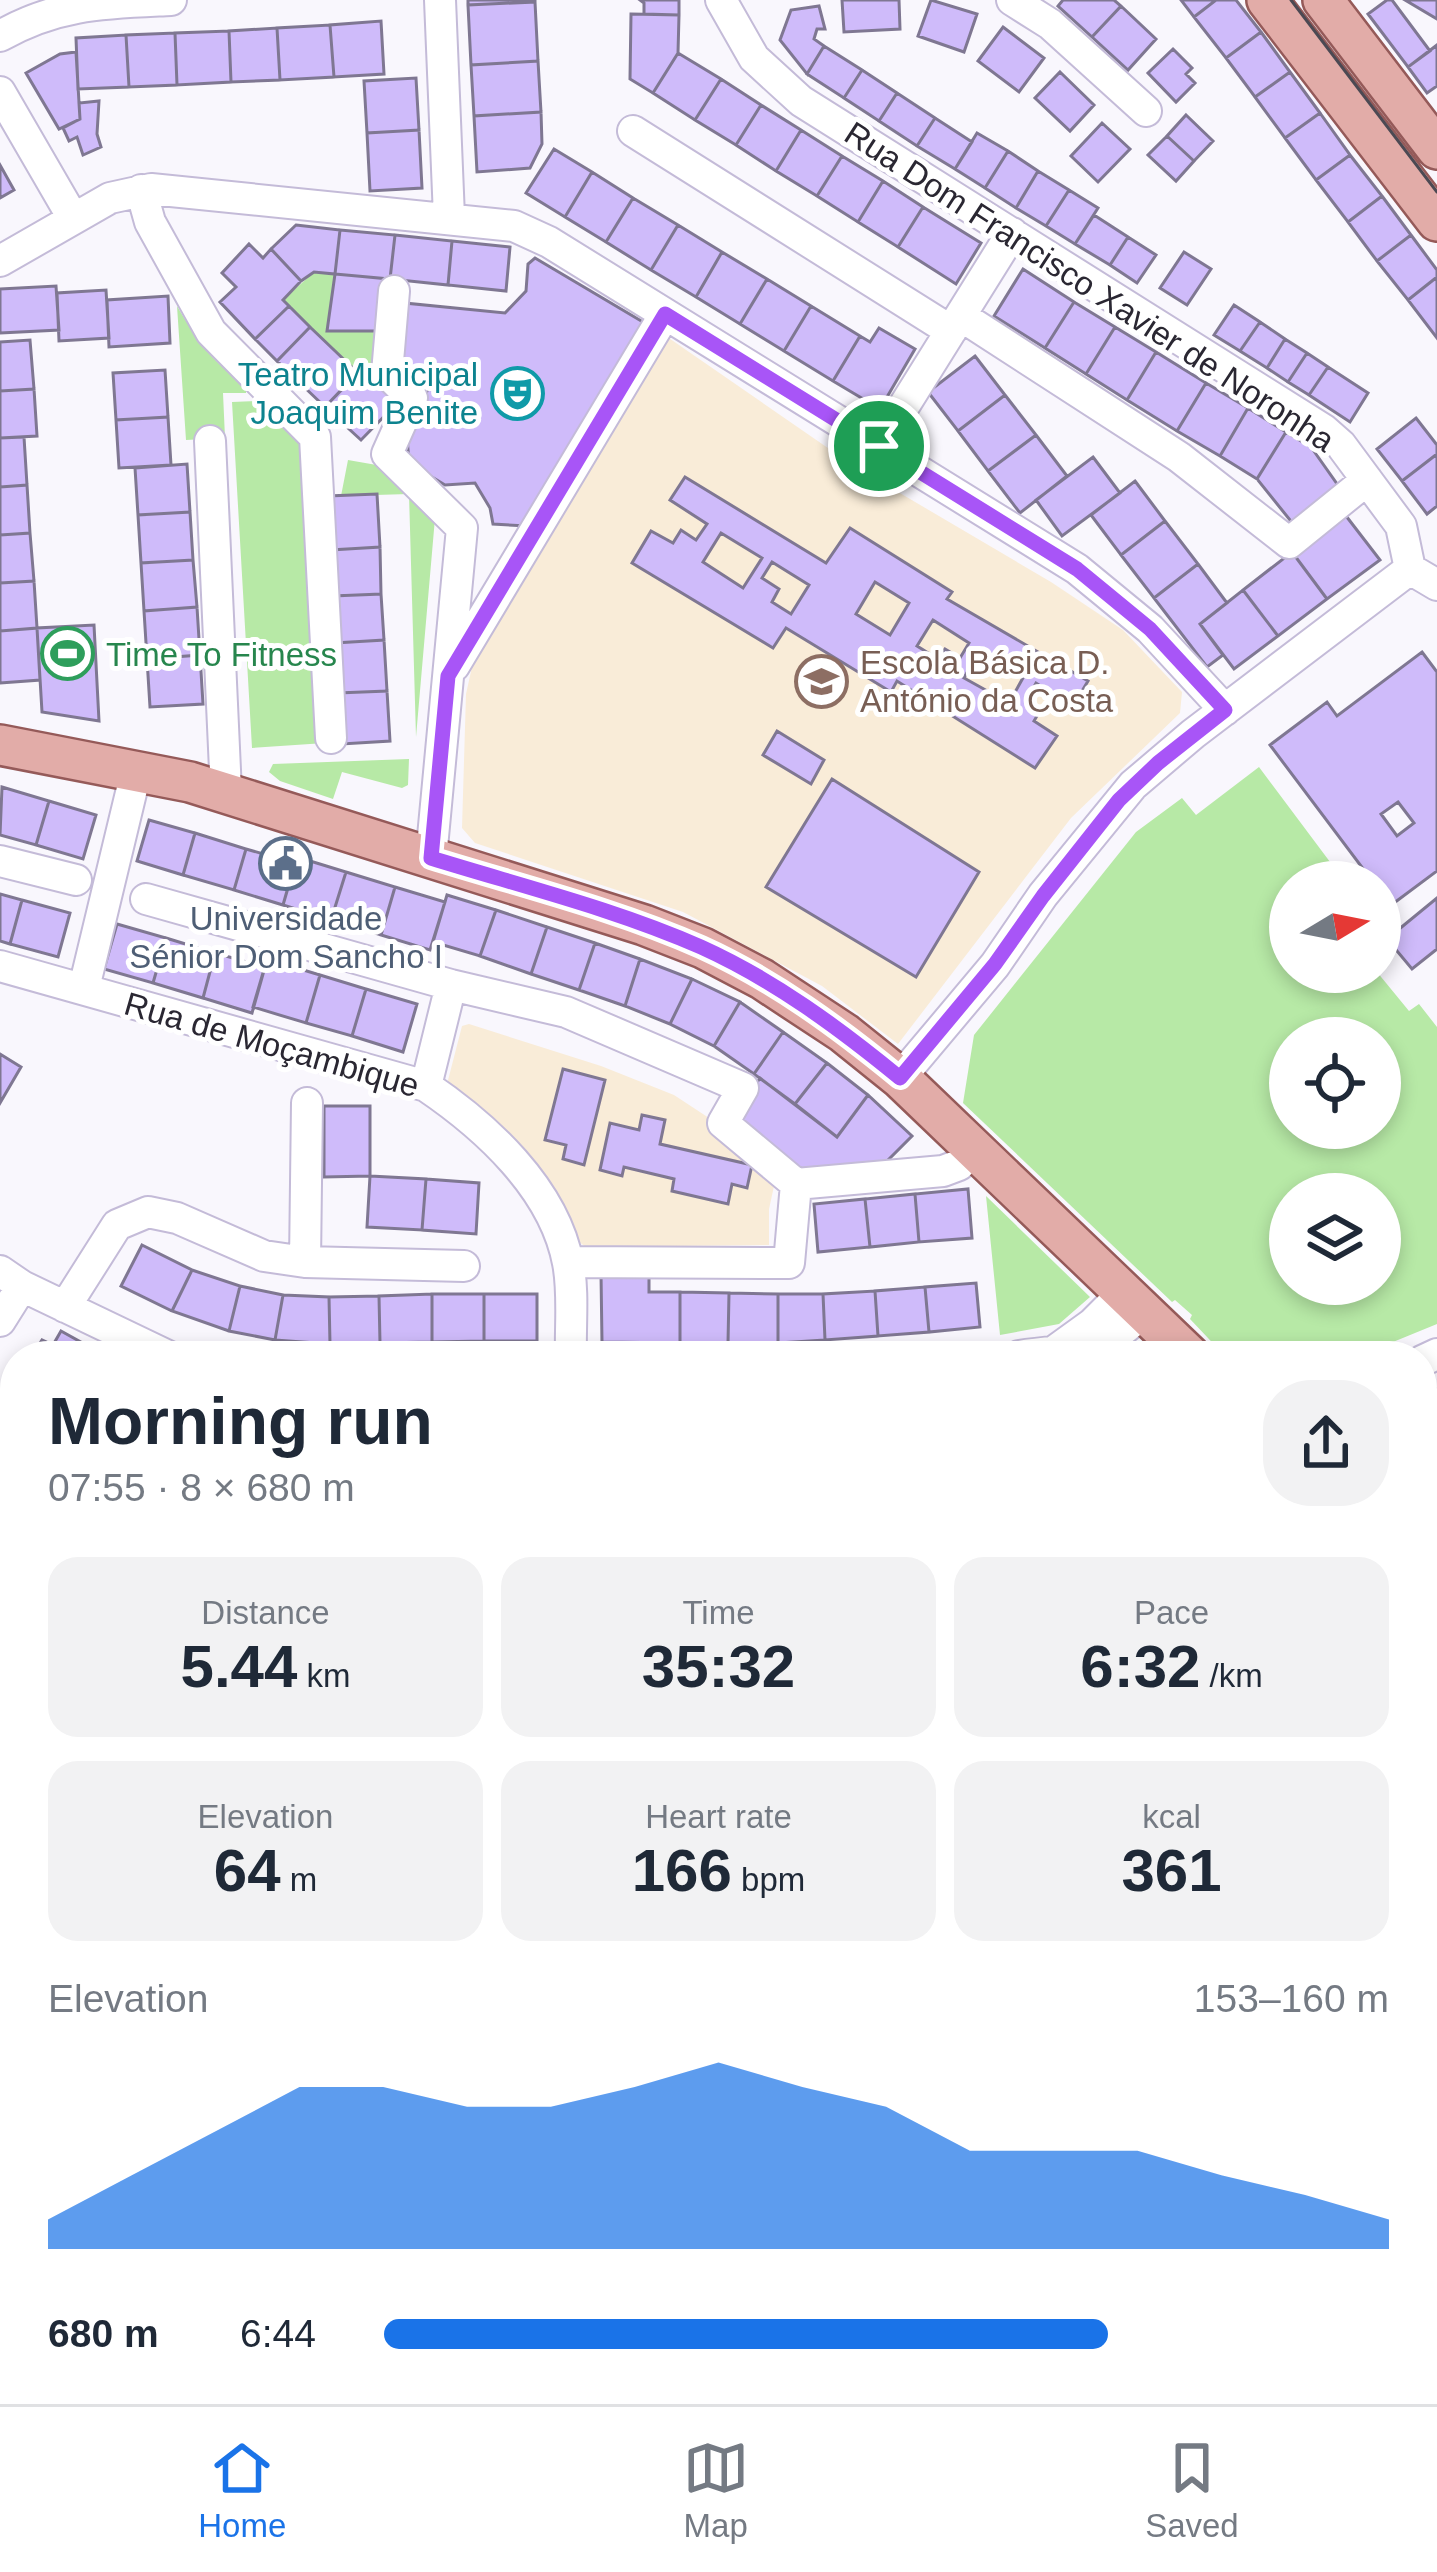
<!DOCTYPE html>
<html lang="en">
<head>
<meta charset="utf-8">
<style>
	:root { --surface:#fff; --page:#f2f2f3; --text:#1f2937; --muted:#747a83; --line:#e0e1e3; --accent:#1a73e8 }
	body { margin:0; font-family:Helvetica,sans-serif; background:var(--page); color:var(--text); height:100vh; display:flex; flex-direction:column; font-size:45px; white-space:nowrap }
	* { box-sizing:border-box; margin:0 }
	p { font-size:39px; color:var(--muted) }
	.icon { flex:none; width:66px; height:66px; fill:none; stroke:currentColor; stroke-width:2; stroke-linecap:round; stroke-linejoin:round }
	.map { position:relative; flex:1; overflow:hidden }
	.sheet { position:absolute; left:0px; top:1341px; width:1437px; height:1065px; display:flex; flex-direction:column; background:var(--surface); border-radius:48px 48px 0 0; box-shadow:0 6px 18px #0003 }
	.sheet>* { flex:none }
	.needle { width:78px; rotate:80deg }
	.controls { position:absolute; left:1269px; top:861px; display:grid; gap:24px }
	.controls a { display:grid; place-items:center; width:132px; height:132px; border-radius:50%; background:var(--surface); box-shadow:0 6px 18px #0003; font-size:60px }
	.pin { position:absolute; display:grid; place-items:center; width:102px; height:102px; color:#fff; margin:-51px; border:6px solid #fff; border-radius:50%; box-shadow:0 3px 12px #0007 }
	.round { display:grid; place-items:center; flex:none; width:126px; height:126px; border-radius:48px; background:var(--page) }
	.summary { display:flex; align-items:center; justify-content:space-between; height:204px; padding:0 48px }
	h1 { font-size:66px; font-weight:700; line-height:90px }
	.figures { display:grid; grid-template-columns:repeat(3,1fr); gap:18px; height:204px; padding:12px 48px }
	.figures div { display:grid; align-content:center; border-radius:30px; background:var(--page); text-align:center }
	.figures b { font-size:60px; font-weight:700 }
	.figures small { font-size:33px; font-weight:400 }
	.figures p { font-size:33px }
	.chart { height:336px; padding:24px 48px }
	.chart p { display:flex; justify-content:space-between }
	.chart svg { width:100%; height:216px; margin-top:12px; fill:var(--accent); opacity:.7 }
	ul { padding:0 48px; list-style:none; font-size:39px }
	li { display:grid; grid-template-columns:192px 144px 1fr; align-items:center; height:90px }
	li i { height:30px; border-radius:15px; background:var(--accent) }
	.menu { display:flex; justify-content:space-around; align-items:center; height:168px; border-top:3px solid var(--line); background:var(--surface); font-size:33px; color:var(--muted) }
	.menu a { display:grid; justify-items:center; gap:6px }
	.menu .current { color:var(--accent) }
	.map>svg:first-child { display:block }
	.education { fill:#f9ecd8 }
	.green { fill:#b7e9a6; fill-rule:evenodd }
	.building { fill:#cfbbfa; stroke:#7f7792; stroke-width:3; fill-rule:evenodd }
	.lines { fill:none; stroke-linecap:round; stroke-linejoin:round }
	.minor-casing { stroke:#c4bbd8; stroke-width:34 }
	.major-casing { stroke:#955a59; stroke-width:44 }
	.minor { stroke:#fff; stroke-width:30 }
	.major { stroke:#e2aca8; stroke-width:39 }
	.tram { stroke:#4c4953; stroke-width:3 }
	.route-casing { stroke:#fff; stroke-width:24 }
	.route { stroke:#a855f7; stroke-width:15 }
	.labels { text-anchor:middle; stroke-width:10; stroke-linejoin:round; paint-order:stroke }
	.street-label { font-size:33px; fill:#2a2732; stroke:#fff }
	.culture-label { font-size:33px; fill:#0d838f; stroke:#fff; text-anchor:end }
	.leisure-label { font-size:33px; fill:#27864d; stroke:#fff; text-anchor:start }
	.education-label { font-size:33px; fill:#785e54; stroke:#fff; text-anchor:start }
	.service-label { font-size:33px; fill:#4e5e75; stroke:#fff }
</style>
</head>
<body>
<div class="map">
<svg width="1437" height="2404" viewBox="0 0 1437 2404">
	<rect width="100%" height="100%" fill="#f9f7fd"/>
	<!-- education -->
	<path class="education" d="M663 334 854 466 1051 582 1123 630 1182 692 1180 713 1071 818 898 1044 822 986 683 912 475 843 462 828 466 694 474 658Z
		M469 1024 601 1066 674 1095 709 1118 776 1177 769 1209V1245L586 1247 572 1237 446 1088 462 1026Z"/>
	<!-- green -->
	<path class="green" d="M314 272 335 274 385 331 380 374 366 364 358 373 283 300Z
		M177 306C196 338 212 364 246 383V393H223L225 438 186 440Z
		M258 401 306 445 325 743 252 748 232 402Z
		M348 460 388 467 435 518 416 737 409 494 341 496Z
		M409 759 408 785 402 788 342 772 333 799 280 781 269 772 273 764Z
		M1259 767 1345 882H1290V972H1377L1409 1011 1419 1004 1437 1027V1324L1393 1342 1396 1350 1382 1356H1225L1190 1319 1192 1315 1175 1300 1172 1302 963 1103 974 1035 1136 832 1182 798 1196 815ZM1290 1038H1380V1128H1290ZM1380 1194V1284H1290V1194Z
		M986 1196 1090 1297 1059 1324 1000 1335Z
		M1422 2154 1437 2156V2223L1422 2221Z
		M1422 2231 1437 2233V2338L1422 2332Z"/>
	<!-- building -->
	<path class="building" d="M468 0H535V2L468 5Z
		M640 0H679V15L644 14V3Z
		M842 0H899L900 29 844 32Z
		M931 0 977 14 964 52 918 36Z
		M1063 0H1114L1121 6 1092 37 1058 6Z
		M1181 0H1216L1194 17Z
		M1216 0H1236L1261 32 1226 58 1194 17Z
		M1387 0H1392L1430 51 1408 67 1368 14Z
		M1405 0H1437V19Z
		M535 2 538 61 471 65 468 5Z
		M819 6 825 29H817L814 39 824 46 807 74 780 40 791 10Z
		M1121 6 1156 39 1128 70 1092 37Z
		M631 14 679 15 678 53 653 93 630 79Z
		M381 21 384 74 334 77 330 25Z
		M330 25 334 77 280 80 277 28Z
		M1003 27 1044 58 1019 92 978 61Z
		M277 28 280 80 231 82 229 31Z
		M229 31 231 82 177 85 175 33Z
		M1261 32 1290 72 1255 97 1226 58Z
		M175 33 177 85 129 87 126 35Z
		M126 35 129 87 78 89 76 38Z
		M1437 45V86L1427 93 1408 67Z
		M824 46 862 70 844 98 807 74Z
		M1173 49 1192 68 1186 74 1195 83 1176 102 1148 73Z
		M76 52 80 119 59 129 26 73 60 54Z
		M678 53 721 79 695 120 653 93Z
		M538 61 541 112 474 116 471 65Z
		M862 70 897 93 879 121 844 98Z
		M1060 72 1094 105 1070 131 1035 98Z
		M1290 72 1320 113 1285 138 1255 97Z
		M416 78 419 130 367 133 364 81Z
		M721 79 761 105 736 145 695 120Z
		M897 93 935 118 917 146 879 121Z
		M99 101 97 134 101 147 83 155 77 137 69 141 63 128 80 119 79 103Z
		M761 105 801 130 776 171 736 145Z
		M541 112 542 144 530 168 477 172 474 116Z
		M1320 113 1350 155 1316 180 1285 138Z
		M1186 115 1213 141 1194 161 1167 136Z
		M935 118 972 142 955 169 917 146Z
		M1102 123 1130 149 1098 182 1071 156Z
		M419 130 422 188 370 191 367 133Z
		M801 130 842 156 817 196 776 171Z
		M977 133 1008 151 985 188 955 169Z
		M1167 136 1194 161 1176 181 1148 155Z
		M554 149 592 172 565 217 526 193Z
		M1008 151 1038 171 1016 208 985 188Z
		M1350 155 1382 196 1348 222 1316 180Z
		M842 156 883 181 858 222 817 196Z
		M0 165 14 190 0 198Z
		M1038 171 1069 190 1046 226 1016 208Z
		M592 172 633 198 606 242 565 217Z
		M883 181 923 207 898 247 858 222Z
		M1069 190 1098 208 1075 244 1046 226Z
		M1382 196 1411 235 1377 261 1348 222Z
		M633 198 678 225 651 270 606 242Z
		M923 207 981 243 956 284 898 247Z
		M1094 215 1128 237 1110 265 1075 244Z
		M296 225 340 230 335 274 314 272 301 281 271 249Z
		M678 225 722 252 696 297 651 270Z
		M340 230 395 235 390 279 335 274Z
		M395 235 452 241 448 285 390 279Z
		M1411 235 1437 270V277L1408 300 1377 261Z
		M1128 237 1156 255 1137 283 1110 265Z
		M452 241 510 247 506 291 448 285Z
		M249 244 263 258 271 249 301 281 283 300 289 306 255 339 220 302 236 287 222 273Z
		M722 252 767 279 740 324 696 297Z
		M1184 252 1211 269 1187 305 1160 288Z
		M535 258 648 325 527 526 493 524 490 508 475 483 445 485 409 463 407 436 423 392 426 394 429 385 432 387 438 376 393 372 404 303 505 313 526 291 528 264Z
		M1023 269 1074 302 1045 348 994 316Z
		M335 274 390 279 385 331H327Z
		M1437 277V338L1408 300Z
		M767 279 811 306 784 351 740 324Z
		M56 286 59 330 0 333V289Z
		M106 290 109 338 59 341 57 293Z
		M168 296 170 343 109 347 107 300Z
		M1074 302 1115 327 1086 374 1045 348Z
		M1234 305 1260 322 1240 351 1214 335Z
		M289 306 310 327 277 361 255 339Z
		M811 306 860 336 833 381 784 351Z
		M1260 322 1285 339 1267 368 1240 351Z
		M310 327 358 373 325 407 277 361Z
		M1115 327 1156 352 1127 400 1086 374Z
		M879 328 915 349 880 409 833 381 860 336 870 342Z
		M1285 339 1307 353 1288 382 1267 368Z
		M30 340 34 389 0 391V342Z
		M1156 352 1206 383 1177 431 1127 400Z
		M1307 353 1328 367 1309 395 1288 382Z
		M975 356 1005 395 958 431 928 392Z
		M366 364 403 397 361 440 325 407Z
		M1328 367 1368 393 1350 422 1309 395Z
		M165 370 168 417 116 420 113 373Z
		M1206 383 1248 408 1220 456 1177 431Z
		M34 389 37 436 0 438V391Z
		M1005 395 1036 435 988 471 958 431Z
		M1248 408 1286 432 1257 479 1220 456Z
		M168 417 171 465 119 468 116 420Z
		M1416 418 1437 445V454L1402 481 1377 449Z
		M1286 432 1311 447 1342 491 1294 525 1257 479Z
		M1036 435 1067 476 1020 513 988 471Z
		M24 437 27 485 0 487V438Z
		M1437 454V506L1427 514 1402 481Z
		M1093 457 1120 493 1062 536 1036 500Z
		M187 464 190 512 138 515 135 468Z
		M685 477 826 563 850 528 952 592 947 599 1088 681 1073 706 1036 683 1027 699 1041 709 1034 721 1057 736 1035 768 897 681 891 692 786 628 773 648 632 563 651 531 673 543 681 530 696 540 707 524 670 500ZM721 533 762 558 743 588 703 562ZM772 562 809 585 791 614 772 602 779 589 762 578ZM875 582 909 603 890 635 856 614ZM933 620 969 643 960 658 945 649 938 659 917 646ZM979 651 1024 676 1009 703 964 678Z
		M1135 481 1165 521 1121 555 1091 515Z
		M27 485 30 533 0 535V487Z
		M377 494 380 547 331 550 328 496Z
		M190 512 193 560 141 563 138 515Z
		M1343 512 1380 560 1327 599 1292 552Z
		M1165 521 1198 564 1154 598 1121 555Z
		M30 533 34 581 0 583V535Z
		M380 547 381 594 333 596 331 550Z
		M1292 552 1327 599 1278 636 1243 590Z
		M193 560 197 607 144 611 141 563Z
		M1198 564 1227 603 1200 624 1223 655 1207 667 1154 598Z
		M34 581 37 628 0 631V583Z
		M1243 590 1278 636 1234 669 1200 624Z
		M381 594 384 640 335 643 333 596Z
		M197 607 200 655 147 659 144 611Z
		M94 625 99 721 42 712 37 628Z
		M37 628 40 680 0 683V631Z
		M384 640 387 691 338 693 335 643Z
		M1422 652 1437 672V871L1394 903H1389L1380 891V882H1373L1270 745 1327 702 1337 716ZM1398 802 1414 823 1397 836 1381 814Z
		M200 655 203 704 150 707 147 659Z
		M387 691 390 741 342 744 338 693Z
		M777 731 824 760 811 784 763 755Z
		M832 779 979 872 916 977 766 887Z
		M2 787 49 801 36 845 0 835Z
		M49 801 96 815 83 859 36 845Z
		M149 820 195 833 183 875 137 861Z
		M195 833 246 849 234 890 183 875Z
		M246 849 295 863 283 905 234 890Z
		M297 857 346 872 331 920 283 905Z
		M346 872 395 887 381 935 331 920Z
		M395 887 445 902 430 950 381 935Z
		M0 894 22 900 10 944 0 941Z
		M447 895 496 910 480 956 433 942Z
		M1437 898V949L1412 969 1387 939Z
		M22 900 70 913 58 957 10 944Z
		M496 910 547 927 531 974 480 956Z
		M117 924 166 938 153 983 104 969Z
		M547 927 595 943 579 990 531 974Z
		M166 938 215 953 203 998 153 983Z
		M595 943 640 959 625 1006 579 990Z
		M215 953 265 967 252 1013 203 998Z
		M267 959 320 975 306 1023 253 1007Z
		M640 959 692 979 670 1024 625 1006Z
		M320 975 366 989 352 1036 306 1023Z
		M692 979 740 1002 714 1046 670 1024Z
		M366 989 417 1004 403 1052 352 1036Z
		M740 1002 783 1032 754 1074 714 1046Z
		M783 1032 827 1063 795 1104 754 1074Z
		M0 1054 21 1067 0 1103Z
		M827 1063 868 1095 837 1137 795 1104Z
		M563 1069 605 1080 584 1165 563 1159 566 1145 545 1140Z
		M760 1078 837 1137 868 1095 912 1136 883 1165 801 1174 730 1119Z
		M324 1106H370V1176L324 1177Z
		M642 1115 665 1120 660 1144 752 1165 747 1188 732 1184 728 1204 672 1191 674 1179 624 1167 622 1176 600 1170 610 1123 639 1130Z
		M370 1176 426 1179 422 1230 367 1227Z
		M426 1179 479 1183 476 1234 422 1230Z
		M968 1189 972 1238 919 1242 915 1194Z
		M915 1194 919 1242 870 1247 865 1199Z
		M865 1199 870 1247 818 1252 814 1204Z
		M142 1245 192 1270 172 1311 121 1286Z
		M192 1270 240 1286 229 1331 172 1311Z
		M601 1274H649V1292H680V1343L602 1342Z
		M976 1283 980 1327 929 1332 925 1287Z
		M240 1286 283 1295 275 1340 229 1331Z
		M925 1287 929 1332 878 1336 875 1291Z
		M875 1291 878 1336 825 1340 823 1294Z
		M680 1292 729 1293 728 1343H680Z
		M729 1293 778 1294V1343H728Z
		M432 1294V1342L380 1343 379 1296Z
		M432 1294H484V1341L432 1342Z
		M484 1294H537V1341H484Z
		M778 1294H823L825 1340 778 1343Z
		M283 1295 329 1297 330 1344 275 1340Z
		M379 1296 380 1343 330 1344 329 1297Z
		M61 1331 104 1355V1356H32L42 1340 53 1345Z
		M15 1386V1449L0 1439V1410Z
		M1437 1389V1465L1422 1430V1396Z
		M1422 1430 1437 1465V1484L1422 1491Z
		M0 1439 15 1449V1486L6 1500 0 1496Z
		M1437 1484V1576L1422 1582V1491Z
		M6 1524 15 1529V1588L0 1578V1534Z
		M0 1651 15 1661V1671L0 1694Z
		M1431 1654 1437 1667V1701L1425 1706 1422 1657Z
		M15 1671V1720L0 1710V1694Z
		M1429 1707 1437 1725V1754L1422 1761V1710Z
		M1422 1771 1437 1806V1815L1422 1821Z
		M0 1802H15V1869L0 1860Z
		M1422 1890 1437 1891V2018L1422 2016Z
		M5 1945 15 1947V1979H2Z
		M1422 2375 1437 2378V2404H1188L1191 2391H1422Z
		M446 2391H483L486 2404H449Z
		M597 2391H711L713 2404H600Z
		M996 2391H1123L1120 2404H1030L995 2397Z
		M828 2392 880 2404H825Z"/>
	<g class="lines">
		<defs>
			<path id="minor" d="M440 0 449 217
				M721 0 754 58 801 101 1324 430 1341 445 1401 526 1410 569 1437 585
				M1012 0 1050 24 1146 111
				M0 36C58 3 106 3 171 0
				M0 92 73 218
				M633 131 951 331
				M141 190 150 222 211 332 315 437 331 738
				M0 261 110 198 151 189 514 226 549 242 1077 569 1150 629 1225 710
				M394 291 387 373 412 398 387 454 462 528 431 858
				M961 316 1179 457 1289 543 1367 480
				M210 441 226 792
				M879 446 1012 233
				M454 666 665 314
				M0 861 76 880
				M146 899 451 985 566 1012 743 1088 723 1123 796 1184
				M0 966 426 1086C485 1126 554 1188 568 1263 574 1292 570 1326 571 1356
				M84 988 137 768
				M900 1078 995 965 1043 895 1133 785 1193 734 1410 569
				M426 1086 451 985
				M305 1262 464 1266
				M568 1262 789 1263 796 1184 943 1171 959 1165 974 1149
				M0 1271 22 1286 168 1356
				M65 1307 117 1225 148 1212 177 1218 264 1256 305 1262 307 1103
				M0 1321 22 1286
				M1056 1350 1092 1324 1124 1292
				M1019 1356C1082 1346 1095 1359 1144 1311
				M1422 1361 1437 1354
				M0 1508 15 1517
				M1422 1616 1437 1610
				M0 1758 15 1769
				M0 1894 15 1895
				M0 1991 15 1992"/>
			<path id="major" d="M1267 0 1437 221
				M1323 0 1437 149
				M0 745 190 782 644 925 703 948 762 979 844 1033 900 1078 1190 1356
				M1422 2042 1437 2044
				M0 2248 15 2257
				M227 2391 251 2404"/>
		</defs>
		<!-- minor casing -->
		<use href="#minor" class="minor-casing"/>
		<!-- major casing -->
		<use href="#major" class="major-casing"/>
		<!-- minor -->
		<use href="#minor" class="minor"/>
		<!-- major -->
		<use href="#major" class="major"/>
		<!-- tram -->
		<path class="tram" d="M1291 0 1437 192"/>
	</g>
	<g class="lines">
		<defs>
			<path id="route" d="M665 314 1077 569 1150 629 1225 710 1158 763 1119 800 1043 896 995 964 900 1078C839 1028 774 980 701 947 615 909 521 886 431 858L448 676Z"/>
		</defs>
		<!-- route casing -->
		<use href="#route" class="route-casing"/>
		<!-- route -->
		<use href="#route" class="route"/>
	</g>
	<!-- icons -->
	<defs>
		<symbol id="theatre-ring" viewBox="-11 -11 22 22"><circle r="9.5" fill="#fff" stroke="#0f9aa8" stroke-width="1.5"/><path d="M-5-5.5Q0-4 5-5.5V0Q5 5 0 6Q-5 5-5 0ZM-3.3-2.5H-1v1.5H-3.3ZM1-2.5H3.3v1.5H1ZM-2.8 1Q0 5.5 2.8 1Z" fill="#0f9aa8"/></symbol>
		<symbol id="stadium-ring" viewBox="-11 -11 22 22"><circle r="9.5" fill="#fff" stroke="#2e9e5b" stroke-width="1.5"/><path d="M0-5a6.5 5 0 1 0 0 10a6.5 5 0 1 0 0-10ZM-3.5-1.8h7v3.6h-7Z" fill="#2e9e5b"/></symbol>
		<symbol id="school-ring" viewBox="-11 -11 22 22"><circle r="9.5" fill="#fff" stroke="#8d6e63" stroke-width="1.5"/><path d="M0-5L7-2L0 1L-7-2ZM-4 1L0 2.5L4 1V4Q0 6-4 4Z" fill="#8d6e63"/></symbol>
		<symbol id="civic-ring" viewBox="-11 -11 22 22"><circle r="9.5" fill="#fff" stroke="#5c6f8a" stroke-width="1.5"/><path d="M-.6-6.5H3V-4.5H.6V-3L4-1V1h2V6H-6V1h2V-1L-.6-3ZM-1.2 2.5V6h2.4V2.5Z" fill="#5c6f8a"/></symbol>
	</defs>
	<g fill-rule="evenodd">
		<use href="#theatre-ring" x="488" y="364" width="59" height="59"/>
		<use href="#stadium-ring" x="38" y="624" width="59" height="59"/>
		<use href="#school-ring" x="792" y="652" width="59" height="59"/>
		<use href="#civic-ring" x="256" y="834" width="59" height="59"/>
	</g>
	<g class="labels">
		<!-- street labels -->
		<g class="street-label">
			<text transform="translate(1090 286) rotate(33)" y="12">Rua Dom Francisco Xavier de Noronha</text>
			<text transform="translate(272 1044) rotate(16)" y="12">Rua de Moçambique</text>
		</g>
		<!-- culture labels -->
		<g class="culture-label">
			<text x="478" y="386">Teatro Municipal<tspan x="478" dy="38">Joaquim Benite</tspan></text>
		</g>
		<!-- leisure labels -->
		<g class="leisure-label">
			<text x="106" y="666">Time To Fitness</text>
		</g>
		<!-- education labels -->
		<g class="education-label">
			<text x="860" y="674">Escola Básica D.<tspan x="860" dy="38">António da Costa</tspan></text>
		</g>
		<!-- service labels -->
		<g class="service-label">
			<text x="286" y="930">Universidade<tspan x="286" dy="38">Sénior Dom Sancho I</tspan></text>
		</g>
	</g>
</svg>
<div class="controls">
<a><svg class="needle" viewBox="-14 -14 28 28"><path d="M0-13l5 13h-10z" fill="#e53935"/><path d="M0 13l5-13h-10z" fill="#747a83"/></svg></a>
<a><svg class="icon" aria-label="locate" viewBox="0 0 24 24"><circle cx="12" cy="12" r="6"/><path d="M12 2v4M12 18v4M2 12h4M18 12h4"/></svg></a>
<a><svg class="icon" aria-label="layers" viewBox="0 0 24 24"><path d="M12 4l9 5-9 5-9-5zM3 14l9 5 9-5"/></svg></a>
</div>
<div class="pin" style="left:879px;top:446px;background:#1e9e55"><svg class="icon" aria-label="arrive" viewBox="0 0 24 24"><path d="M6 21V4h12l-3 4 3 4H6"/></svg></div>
<section class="sheet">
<div class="summary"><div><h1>Morning run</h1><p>07:55 · 8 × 680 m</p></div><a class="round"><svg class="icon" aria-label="share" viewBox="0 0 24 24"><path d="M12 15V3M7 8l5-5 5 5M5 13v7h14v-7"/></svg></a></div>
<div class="figures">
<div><p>Distance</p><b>5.44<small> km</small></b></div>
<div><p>Time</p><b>35:32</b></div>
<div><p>Pace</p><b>6:32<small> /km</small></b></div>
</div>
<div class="figures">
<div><p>Elevation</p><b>64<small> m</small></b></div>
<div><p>Heart rate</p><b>166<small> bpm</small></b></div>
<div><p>kcal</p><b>361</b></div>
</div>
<div class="chart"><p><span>Elevation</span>153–160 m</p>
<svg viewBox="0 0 160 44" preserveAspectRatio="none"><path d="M0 44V38L10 29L20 20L30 11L40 11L50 15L60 15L70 11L80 6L90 11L100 15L110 24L120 24L130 24L140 29L150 33L160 38V44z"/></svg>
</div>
<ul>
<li><b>680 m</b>6:44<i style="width:72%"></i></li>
</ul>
</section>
</div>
<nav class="menu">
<a class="current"><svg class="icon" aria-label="home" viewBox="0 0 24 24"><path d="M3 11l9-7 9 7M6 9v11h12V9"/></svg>Home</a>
<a><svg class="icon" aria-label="map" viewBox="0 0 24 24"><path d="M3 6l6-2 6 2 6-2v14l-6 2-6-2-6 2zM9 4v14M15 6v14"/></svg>Map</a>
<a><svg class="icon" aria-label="saved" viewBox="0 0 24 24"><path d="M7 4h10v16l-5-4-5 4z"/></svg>Saved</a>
</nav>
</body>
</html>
